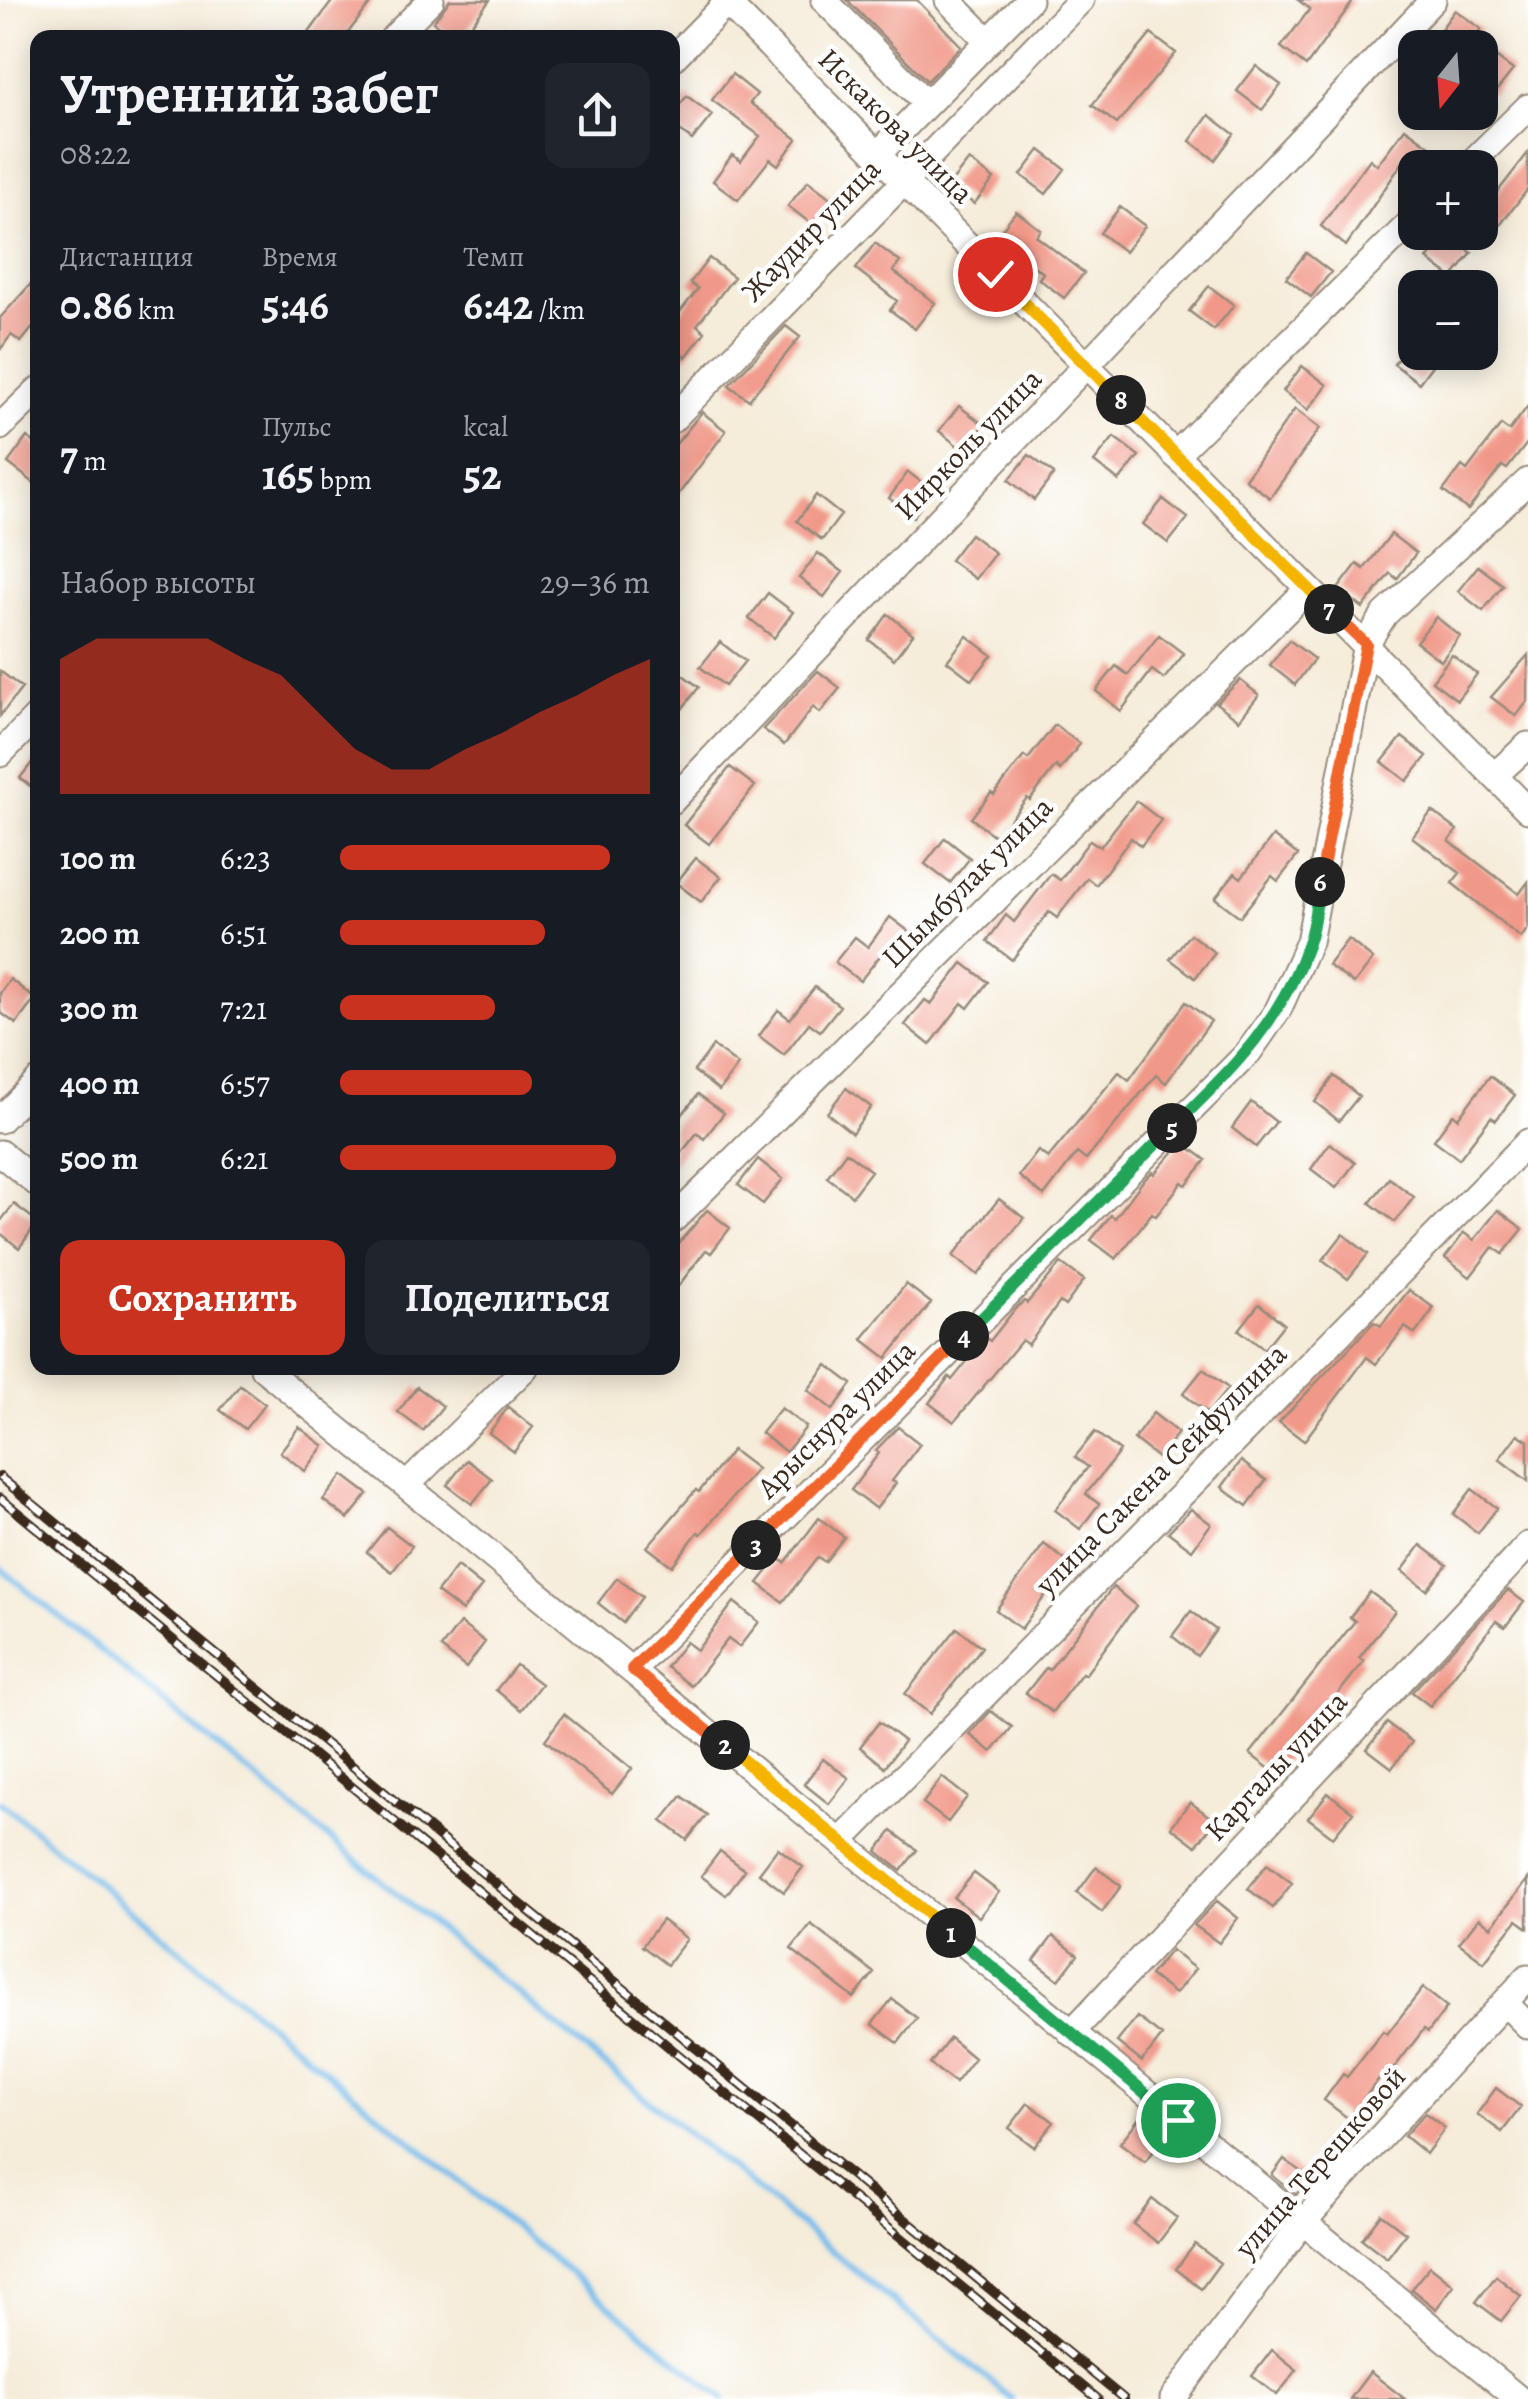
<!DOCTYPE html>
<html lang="ru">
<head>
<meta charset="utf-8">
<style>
	:root { --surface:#171b24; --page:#20242c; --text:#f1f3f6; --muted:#9ea1a6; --accent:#c8321e }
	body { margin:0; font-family:Alegreya,serif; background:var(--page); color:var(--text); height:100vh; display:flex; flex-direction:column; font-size:38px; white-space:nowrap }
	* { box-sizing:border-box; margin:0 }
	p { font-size:32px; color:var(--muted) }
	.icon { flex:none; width:55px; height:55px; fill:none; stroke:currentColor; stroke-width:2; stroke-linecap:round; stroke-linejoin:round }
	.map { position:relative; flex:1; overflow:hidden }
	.sheet { position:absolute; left:30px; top:30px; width:650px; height:1345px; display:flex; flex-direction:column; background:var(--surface); border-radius:20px; box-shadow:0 5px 25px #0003 }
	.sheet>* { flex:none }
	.needle { width:65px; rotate:197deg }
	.controls { position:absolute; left:1398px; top:30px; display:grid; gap:20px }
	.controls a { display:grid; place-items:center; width:100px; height:100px; border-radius:20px; background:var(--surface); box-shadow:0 5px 25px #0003; font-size:50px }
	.pin { position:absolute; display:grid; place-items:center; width:85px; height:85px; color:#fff; margin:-42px; border:5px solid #fff; border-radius:50%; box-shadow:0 2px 10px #0007 }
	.km { position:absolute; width:50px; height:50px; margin:-25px; border-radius:50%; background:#222; color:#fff; font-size:28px; line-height:50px; text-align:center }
	.round { display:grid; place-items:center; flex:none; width:105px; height:105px; border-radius:20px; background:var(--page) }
	.overview { display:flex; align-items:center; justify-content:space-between; height:170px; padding:0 30px }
	h1 { font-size:55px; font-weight:700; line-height:75px }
	.metrics { display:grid; grid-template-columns:repeat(3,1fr); gap:15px; height:170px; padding:10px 30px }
	.metrics div { display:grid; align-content:center }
	.metrics b { font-size:42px; font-weight:700 }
	.metrics small { font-size:28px; font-weight:400 }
	.metrics p { font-size:28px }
	.chart { height:280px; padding:20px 30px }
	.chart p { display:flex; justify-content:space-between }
	.chart svg { width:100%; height:180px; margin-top:10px; fill:var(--accent); opacity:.7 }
	.action { display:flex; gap:20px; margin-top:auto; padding:20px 30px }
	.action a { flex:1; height:115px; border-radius:20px; background:var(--accent); color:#fff; font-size:40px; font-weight:700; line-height:115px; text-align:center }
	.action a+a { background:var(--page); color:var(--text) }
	ul { padding:0 30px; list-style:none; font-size:32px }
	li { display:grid; grid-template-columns:160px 120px 1fr; align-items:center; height:75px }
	li i { height:25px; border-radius:12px; background:var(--accent) }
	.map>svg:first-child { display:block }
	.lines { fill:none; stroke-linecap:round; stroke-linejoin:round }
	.stream { stroke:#73bbeb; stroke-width:6 }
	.building { fill:#f19989 }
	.minor-casing { stroke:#988b7c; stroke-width:29 }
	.minor { stroke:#fff; stroke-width:25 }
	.rail-casing { stroke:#3b2a1e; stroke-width:10 }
	.rail { stroke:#fff; stroke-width:6; stroke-dasharray:19; stroke-linecap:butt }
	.split-1-casing { stroke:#fff; stroke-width:20 }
	.split-2-casing { stroke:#fff; stroke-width:20 }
	.split-3-casing { stroke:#fff; stroke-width:20 }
	.split-4-casing { stroke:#fff; stroke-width:20 }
	.split-5-casing { stroke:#fff; stroke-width:20 }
	.split-6-casing { stroke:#fff; stroke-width:20 }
	.split-7-casing { stroke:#fff; stroke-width:20 }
	.split-8-casing { stroke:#fff; stroke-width:20 }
	.split-9-casing { stroke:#fff; stroke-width:20 }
	.split-1 { stroke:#22a559; stroke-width:12 }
	.split-2 { stroke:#f5b400; stroke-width:12 }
	.split-3 { stroke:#f0652b; stroke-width:12 }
	.split-4 { stroke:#f0652b; stroke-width:12 }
	.split-5 { stroke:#22a559; stroke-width:12 }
	.split-6 { stroke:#22a559; stroke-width:12 }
	.split-7 { stroke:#f0652b; stroke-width:12 }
	.split-8 { stroke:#f5b400; stroke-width:12 }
	.split-9 { stroke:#f5b400; stroke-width:12 }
	.labels { text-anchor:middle; stroke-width:9; stroke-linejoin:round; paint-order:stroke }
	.street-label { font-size:30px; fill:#3b2a1e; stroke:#fff }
</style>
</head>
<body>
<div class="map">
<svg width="1528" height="2399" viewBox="0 0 1528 2399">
	<rect width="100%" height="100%" fill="#fff"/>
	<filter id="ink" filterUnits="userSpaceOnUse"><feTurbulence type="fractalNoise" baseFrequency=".01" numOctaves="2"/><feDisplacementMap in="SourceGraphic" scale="20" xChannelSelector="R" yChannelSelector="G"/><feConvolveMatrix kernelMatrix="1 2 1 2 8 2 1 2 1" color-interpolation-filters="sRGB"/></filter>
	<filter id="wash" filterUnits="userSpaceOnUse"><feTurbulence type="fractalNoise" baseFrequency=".0048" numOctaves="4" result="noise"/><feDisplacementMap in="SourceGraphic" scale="40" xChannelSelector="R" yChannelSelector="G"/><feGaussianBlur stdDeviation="2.25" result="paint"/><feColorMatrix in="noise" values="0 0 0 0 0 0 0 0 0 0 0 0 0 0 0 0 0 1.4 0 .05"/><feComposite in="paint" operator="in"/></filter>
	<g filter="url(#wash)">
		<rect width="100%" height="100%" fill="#f5ecd9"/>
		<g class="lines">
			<!-- stream -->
			<path class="stream" d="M0 1568 1012 2399
				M0 1802 723 2399"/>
		</g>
		<g id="blocks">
			<!-- building -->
			<path class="building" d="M333 0H373L344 38H305Z
				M450 0H490L461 38H454L433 22Z
				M847 0H917L961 46 927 81Z
				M1298 0H1354L1306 66 1281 47 1310 9Z
				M1455 10 1481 29 1467 48H1451L1436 36Z
				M1151 34 1176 53 1117 124 1092 105Z
				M1480 45 1513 70 1493 95 1489 92 1480 104Z
				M1256 66 1281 85 1262 110 1237 91Z
				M732 74 757 94 750 103 797 139 778 165 770 159 738 200 713 181 732 155 741 161 760 136 712 100Z
				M687 96 712 115 692 140 672 125V114Z
				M1209 115 1234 134 1215 160 1190 141Z
				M1405 128 1431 147 1412 171 1402 163 1346 246 1321 226 1370 159 1377 165Z
				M1040 150 1065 169 1046 194 1021 175Z
				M1528 153V189L1494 233 1480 222V199L1489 188 1496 194Z
				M969 160 994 179 974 204 949 185Z
				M808 181 833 200 814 226 788 206Z
				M1120 207 1145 226 1125 252 1100 233Z
				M1016 211 1041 230 1036 236 1084 273 1064 298 1039 279 1043 273 996 237Z
				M1447 234 1472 253 1452 278 1427 259Z
				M875 243 900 262 893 271 935 303 915 329 890 310 897 301 856 269Z
				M1306 253 1331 272 1311 297 1286 278Z
				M709 258 734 277 697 325 705 332 686 357 672 347V322L698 289 690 283Z
				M38 276V321L21 342 11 335 0 350V318Z
				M1209 286 1234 305 1214 330 1189 311Z
				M786 326 800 337 749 400 729 385Z
				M1415 337V352H1442L1419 383 1394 364Z
				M1302 366 1327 385 1308 410 1283 391Z
				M959 406 984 425 964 451 939 431Z
				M1528 406V442L1507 469 1502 466 1468 510 1443 491 1462 466 1467 470 1501 425 1509 431Z
				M1295 409 1320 428 1270 498 1245 479Z
				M702 412 726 431 672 503V449Z
				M27 437 38 445V486L8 463Z
				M1114 437 1139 456 1119 481 1094 462Z
				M1029 455 1054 474 1034 500 1009 480Z
				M908 472 933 491 913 517 889 498Z
				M816 495 841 515 822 540 797 521Z
				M1163 499 1188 518 1168 543 1143 524Z
				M970 534 995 553 975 579 950 560Z
				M1391 534 1416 553 1397 579 1390 573 1363 608 1338 589 1357 564 1364 569Z
				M818 553 843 572 824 597 799 578Z
				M1478 566 1503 585 1483 611 1458 591Z
				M768 593 793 612 774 638 749 618Z
				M888 614 913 634 894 659 869 640Z
				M1436 617 1460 636 1441 661 1416 642Z
				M1159 635 1184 654 1164 679 1152 670 1121 711 1096 691 1116 666 1128 675Z
				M967 636 992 655 972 680 947 661Z
				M1289 640 1314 659 1295 685 1270 665Z
				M720 642 745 661 725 686 700 667Z
				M1452 655 1477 674 1457 700 1432 681Z
				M1528 655V701L1516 716 1491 697Z
				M672 667 699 687 672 722Z
				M0 671 22 688 0 716Z
				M818 671 840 688 820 713 813 707 784 745 763 729Z
				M1240 680 1259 695 1239 720 1216 703Z
				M1055 725 1080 744 1060 770 1056 766 1030 800 1027 798 996 837 971 818 991 793 994 795 1024 756 1028 759Z
				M1402 737 1427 756 1407 781 1382 762Z
				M38 755V792L20 778Z
				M730 767 755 786 709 844 684 825Z
				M1136 801 1161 820 1141 846 1131 838 1096 885 1087 878 1057 918 1049 912 1012 960 987 941 1006 915 1014 922 1051 874 1060 880 1090 840 1100 847Z
				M1432 811 1457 830 1449 841 1519 894 1528 882V928L1521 938 1452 883 1460 873 1412 837Z
				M1273 836 1298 855 1278 881 1272 876 1240 917 1215 898 1235 873 1241 878Z
				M945 838 970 858 950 883 925 864Z
				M696 858 721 877 701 902 676 883Z
				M890 917 915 936 896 962 883 952 860 981 835 962 855 937 868 947Z
				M1190 934 1215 953 1195 978 1170 959Z
				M1348 939 1373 959 1354 984 1328 965Z
				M963 963 988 982 968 1008 962 1003 930 1045 905 1025 925 1000 931 1004Z
				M10 979 35 999 16 1024 0 1012V993Z
				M815 987 840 1006 820 1031 809 1023 784 1055 759 1036 778 1010 790 1019Z
				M1186 1002 1211 1021 1166 1083 1156 1075 1086 1160 1077 1153 1044 1196 1019 1176 1038 1151 1048 1158 1119 1072 1129 1080Z
				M713 1046 738 1065 719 1091 694 1071Z
				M1334 1076 1359 1096 1339 1121 1315 1102Z
				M1490 1076 1515 1095 1496 1120 1491 1117 1459 1159 1434 1140 1453 1114 1458 1118Z
				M846 1088 871 1107 852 1133 827 1113Z
				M698 1094 724 1113 704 1139 697 1133 672 1165V1128Z
				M1251 1102 1276 1122 1256 1147 1232 1128Z
				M1182 1142 1206 1160 1186 1185 1182 1182 1156 1216 1152 1213 1116 1259 1091 1240 1111 1215 1115 1218 1143 1181 1152 1172 1154 1174Z
				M1330 1143 1355 1163 1336 1188 1311 1169Z
				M846 1152 871 1171 852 1196 827 1177Z
				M758 1159 783 1179 763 1204 738 1185Z
				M1389 1178 1414 1197 1395 1222 1370 1203Z
				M999 1199 1024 1218 978 1275 953 1256Z
				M14 1204 38 1222 19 1248 0 1233V1222Z
				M707 1210 730 1228 711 1253 706 1250 672 1294V1251Z
				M1498 1210 1523 1229 1503 1254 1493 1247 1470 1277 1445 1258 1464 1233 1474 1240Z
				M1343 1234 1368 1254 1348 1279 1323 1260Z
				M1061 1263 1084 1280 1065 1306 1060 1302 1028 1345 1022 1340 954 1422 929 1403 949 1377 952 1380 986 1338 990 1341 1015 1309 1024 1301 1027 1303Z
				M906 1284 931 1303 887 1358 862 1339Z
				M1409 1290 1434 1308 1415 1334 1405 1327 1376 1364 1367 1357 1304 1441 1279 1422 1374 1322 1381 1326Z
				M1259 1304 1284 1324 1264 1349 1239 1330Z
				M827 1365 852 1384 833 1410 808 1390Z
				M1203 1369 1228 1388 1208 1413 1183 1394Z
				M240 1385 265 1404 245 1429 220 1410Z
				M417 1387 443 1406 423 1431 398 1412Z
				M508 1407 533 1427 514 1452 489 1433Z
				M781 1408 806 1427 786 1452 761 1433Z
				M1153 1413 1178 1433 1158 1458 1134 1439Z
				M299 1427 324 1446 305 1471 280 1452Z
				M898 1427 920 1444 892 1481 896 1483 876 1509 851 1490 879 1453 876 1450Z
				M1095 1432 1120 1451 1086 1494 1099 1504 1080 1529 1055 1510 1088 1467 1075 1457Z
				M1518 1434 1528 1441V1481L1499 1459Z
				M732 1450 757 1469 701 1534 698 1532 672 1566 647 1547 696 1490 699 1492Z
				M467 1460 492 1479 472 1504 447 1485Z
				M1241 1461 1266 1480 1247 1506 1222 1487Z
				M343 1475 368 1494 348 1519 323 1500Z
				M1472 1489 1497 1508 1478 1533 1453 1514Z
				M1191 1509 1211 1524 1192 1550 1168 1532Z
				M819 1518 844 1537 825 1562 818 1557 783 1602 758 1583 778 1558 785 1563Z
				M387 1527 412 1546 392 1572 367 1552Z
				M1044 1544 1069 1563 1021 1629 996 1610Z
				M1421 1545 1447 1565 1427 1590 1402 1571Z
				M457 1566 482 1586 462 1611 437 1592Z
				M617 1578 642 1597 623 1623 598 1603Z
				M1113 1587 1136 1606 1085 1675 1082 1673 1052 1712 1026 1693 1046 1668 1049 1670Z
				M1508 1590 1524 1602 1505 1627 1496 1621 1430 1706 1412 1692Z
				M1370 1592 1395 1611 1359 1658 1364 1661 1275 1773 1250 1754 1355 1621 1350 1617Z
				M734 1602 759 1622 739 1647 728 1639 691 1686 666 1667 686 1642 697 1650Z
				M1191 1611 1216 1630 1197 1656 1172 1636Z
				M460 1623 485 1642 466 1668 441 1648Z
				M957 1628 982 1647 930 1714 905 1694Z
				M516 1665 541 1684 521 1710 496 1690Z
				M991 1711 1012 1727 992 1752 969 1734Z
				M564 1714 632 1769 612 1794 545 1740Z
				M879 1722 904 1741 885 1767 860 1747Z
				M1387 1723 1412 1742 1392 1768 1367 1749Z
				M823 1759 849 1778 829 1804 804 1784Z
				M942 1777 967 1797 948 1822 923 1803Z
				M1328 1793 1353 1812 1333 1837 1308 1818Z
				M682 1796 707 1815 687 1840 662 1821Z
				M1190 1802 1215 1821 1196 1846 1171 1827Z
				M892 1831 917 1850 901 1871 877 1851Z
				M778 1848 803 1867 784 1892 759 1873Z
				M720 1851 745 1870 726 1895 701 1876Z
				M1267 1864 1292 1883 1273 1908 1248 1889Z
				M1096 1867 1121 1886 1102 1912 1077 1893Z
				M974 1873 999 1892 979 1917 954 1898Z
				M1528 1879V1928L1517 1920 1484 1962 1459 1943 1479 1918 1491 1927Z
				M1217 1901 1238 1918 1219 1943 1194 1925Z
				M662 1920 687 1939 667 1965 642 1946Z
				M811 1924 874 1973 854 1998 791 1949Z
				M1053 1936 1078 1955 1059 1980 1034 1961Z
				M1171 1950 1195 1969 1175 1994 1150 1975Z
				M1423 1988 1447 2007 1428 2032 1424 2029 1388 2076 1384 2072 1349 2119 1324 2100 1343 2074 1347 2077 1383 2031 1387 2034Z
				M892 1999 917 2018 898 2043 872 2024Z
				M1137 2017 1162 2036 1142 2062 1117 2042Z
				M950 2038 974 2058 955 2083 930 2064Z
				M1496 2088 1521 2107 1502 2132 1477 2114Z
				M1028 2103 1054 2122 1034 2147 1009 2128Z
				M1425 2113 1445 2128 1426 2154 1404 2136Z
				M1140 2117 1165 2137 1145 2162 1120 2143Z
				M1284 2159 1309 2178 1296 2195 1272 2175Z
				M1152 2199 1177 2218 1158 2243 1133 2224Z
				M1381 2214 1406 2233 1387 2258 1362 2239Z
				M1195 2244 1220 2263 1201 2289 1176 2269Z
				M1430 2266 1454 2285 1436 2309 1411 2289Z
				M1496 2276 1521 2296 1501 2321 1476 2302Z
				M1272 2350 1297 2370 1277 2395 1252 2376Z
				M1370 2372 1405 2399H1350Z"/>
		</g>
	</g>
	<g filter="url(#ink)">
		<use href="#blocks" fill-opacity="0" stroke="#988b7c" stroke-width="2.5"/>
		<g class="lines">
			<defs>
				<path id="minor" d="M724 0 1528 810
					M824 0 927 104
					M948 0 988 41
					M393 38 431 0
					M672 59 727 3
					M878 154 1029 0
					M1466 168 1528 107
					M672 420 1081 0
					M0 427 38 390
					M1175 455 1415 218
					M0 754 38 715
					M1496 774 1528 745
					M672 801 1433 0
					M0 1120 38 1081
					M0 1153 38 1184
					M672 1221 1308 589
					M263 1368 1519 2399
					M408 1484 525 1368
					M633 1669 1248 1053 1278 1010 1309 942 1366 644 1385 614 1528 481
					M841 1841 1528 1142
					M1505 2003 1528 2026
					M1071 2033 1528 1545
					M1173 2399 1302 2223 1528 1977"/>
			</defs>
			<!-- minor casing -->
			<use href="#minor" class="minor-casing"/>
			<!-- minor -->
			<use href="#minor" class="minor"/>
			<defs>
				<path id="rail" d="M0 1477 1124 2399
					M0 1498 1098 2399"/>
			</defs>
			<!-- rail casing -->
			<use href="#rail" class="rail-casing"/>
			<!-- rail -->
			<use href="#rail" class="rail"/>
		</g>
	</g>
	<g class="lines" filter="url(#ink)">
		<defs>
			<path id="split-1" d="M951 1933 1178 2120"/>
			<path id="split-2" d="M725 1745 951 1933"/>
			<path id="split-3" d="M725 1745 632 1669 756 1545"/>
			<path id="split-4" d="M756 1545 964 1336"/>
			<path id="split-5" d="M964 1336 1172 1128"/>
			<path id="split-6" d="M1172 1128C1230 1071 1281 1023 1308 943 1315 924 1316 902 1320 882"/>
			<path id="split-7" d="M1320 882 1366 644 1329 609"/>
			<path id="split-8" d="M1121 400 1329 609"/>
			<path id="split-9" d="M995 274 1121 400"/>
		</defs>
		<!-- split-1 casing -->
		<use href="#split-1" class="split-1-casing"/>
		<!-- split-2 casing -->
		<use href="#split-2" class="split-2-casing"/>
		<!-- split-3 casing -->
		<use href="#split-3" class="split-3-casing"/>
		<!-- split-4 casing -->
		<use href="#split-4" class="split-4-casing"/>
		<!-- split-5 casing -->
		<use href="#split-5" class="split-5-casing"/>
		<!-- split-6 casing -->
		<use href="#split-6" class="split-6-casing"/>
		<!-- split-7 casing -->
		<use href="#split-7" class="split-7-casing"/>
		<!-- split-8 casing -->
		<use href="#split-8" class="split-8-casing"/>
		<!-- split-9 casing -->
		<use href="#split-9" class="split-9-casing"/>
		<!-- split-1 -->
		<use href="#split-1" class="split-1"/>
		<!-- split-2 -->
		<use href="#split-2" class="split-2"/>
		<!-- split-3 -->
		<use href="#split-3" class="split-3"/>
		<!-- split-4 -->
		<use href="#split-4" class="split-4"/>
		<!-- split-5 -->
		<use href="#split-5" class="split-5"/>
		<!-- split-6 -->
		<use href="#split-6" class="split-6"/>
		<!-- split-7 -->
		<use href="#split-7" class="split-7"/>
		<!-- split-8 -->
		<use href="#split-8" class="split-8"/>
		<!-- split-9 -->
		<use href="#split-9" class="split-9"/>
	</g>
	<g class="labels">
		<!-- street labels -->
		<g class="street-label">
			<text transform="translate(896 126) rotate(45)" y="10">Искакова улица</text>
			<text transform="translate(811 230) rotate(-46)" y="10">Жаудир улица</text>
			<text transform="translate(968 444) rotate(-46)" y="10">Иирколь улица</text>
			<text transform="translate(967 882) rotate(-45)" y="10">Шымбулак улица</text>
			<text transform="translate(836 1419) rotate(-45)" y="10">Арыснура улица</text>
			<text transform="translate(1161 1469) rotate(-45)" y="10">улица Сакена Сейфуллина</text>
			<text transform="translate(1276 1766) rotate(-47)" y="10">Каргалы улица</text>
			<text transform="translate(1320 2162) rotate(-49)" y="10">улица Терешковой</text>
		</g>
	</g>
</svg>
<div class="controls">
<a><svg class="needle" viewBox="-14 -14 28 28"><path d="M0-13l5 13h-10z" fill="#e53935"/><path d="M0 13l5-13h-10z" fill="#9ea1a6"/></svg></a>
<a>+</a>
<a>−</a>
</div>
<div class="pin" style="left:1178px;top:2120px;background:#1e9e55"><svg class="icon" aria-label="arrive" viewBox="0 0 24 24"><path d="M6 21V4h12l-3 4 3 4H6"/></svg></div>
<div class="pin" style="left:995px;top:274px;background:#d93025"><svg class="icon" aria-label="check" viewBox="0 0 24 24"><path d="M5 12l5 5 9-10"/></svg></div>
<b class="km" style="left:951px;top:1933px">1</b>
<b class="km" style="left:725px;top:1745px">2</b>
<b class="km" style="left:756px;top:1545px">3</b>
<b class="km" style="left:964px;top:1336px">4</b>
<b class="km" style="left:1172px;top:1128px">5</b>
<b class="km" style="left:1320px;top:882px">6</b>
<b class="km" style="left:1329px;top:609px">7</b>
<b class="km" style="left:1121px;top:400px">8</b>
<section class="sheet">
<div class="overview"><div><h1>Утренний забег</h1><p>08:22</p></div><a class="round"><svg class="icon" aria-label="share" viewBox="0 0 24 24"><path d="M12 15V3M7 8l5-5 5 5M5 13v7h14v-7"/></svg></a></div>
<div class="metrics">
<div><p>Дистанция</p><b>0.86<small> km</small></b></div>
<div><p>Время</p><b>5:46</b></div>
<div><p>Темп</p><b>6:42<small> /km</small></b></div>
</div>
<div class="metrics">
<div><b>7<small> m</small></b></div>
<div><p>Пульс</p><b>165<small> bpm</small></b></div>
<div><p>kcal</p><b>52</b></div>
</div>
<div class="chart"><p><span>Набор высоты</span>29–36 m</p>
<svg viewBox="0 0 160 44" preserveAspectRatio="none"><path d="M0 44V11L10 6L20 6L30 6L40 6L50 11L60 15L70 24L80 33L90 38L100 38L110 33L120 29L130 24L140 20L150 15L160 11V44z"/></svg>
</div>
<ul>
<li><b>100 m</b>6:23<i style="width:87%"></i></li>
<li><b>200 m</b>6:51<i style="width:66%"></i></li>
<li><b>300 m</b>7:21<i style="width:50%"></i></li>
<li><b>400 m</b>6:57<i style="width:62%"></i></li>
<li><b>500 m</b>6:21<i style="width:89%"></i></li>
</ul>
<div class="action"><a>Сохранить</a><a>Поделиться</a></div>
</section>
</div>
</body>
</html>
